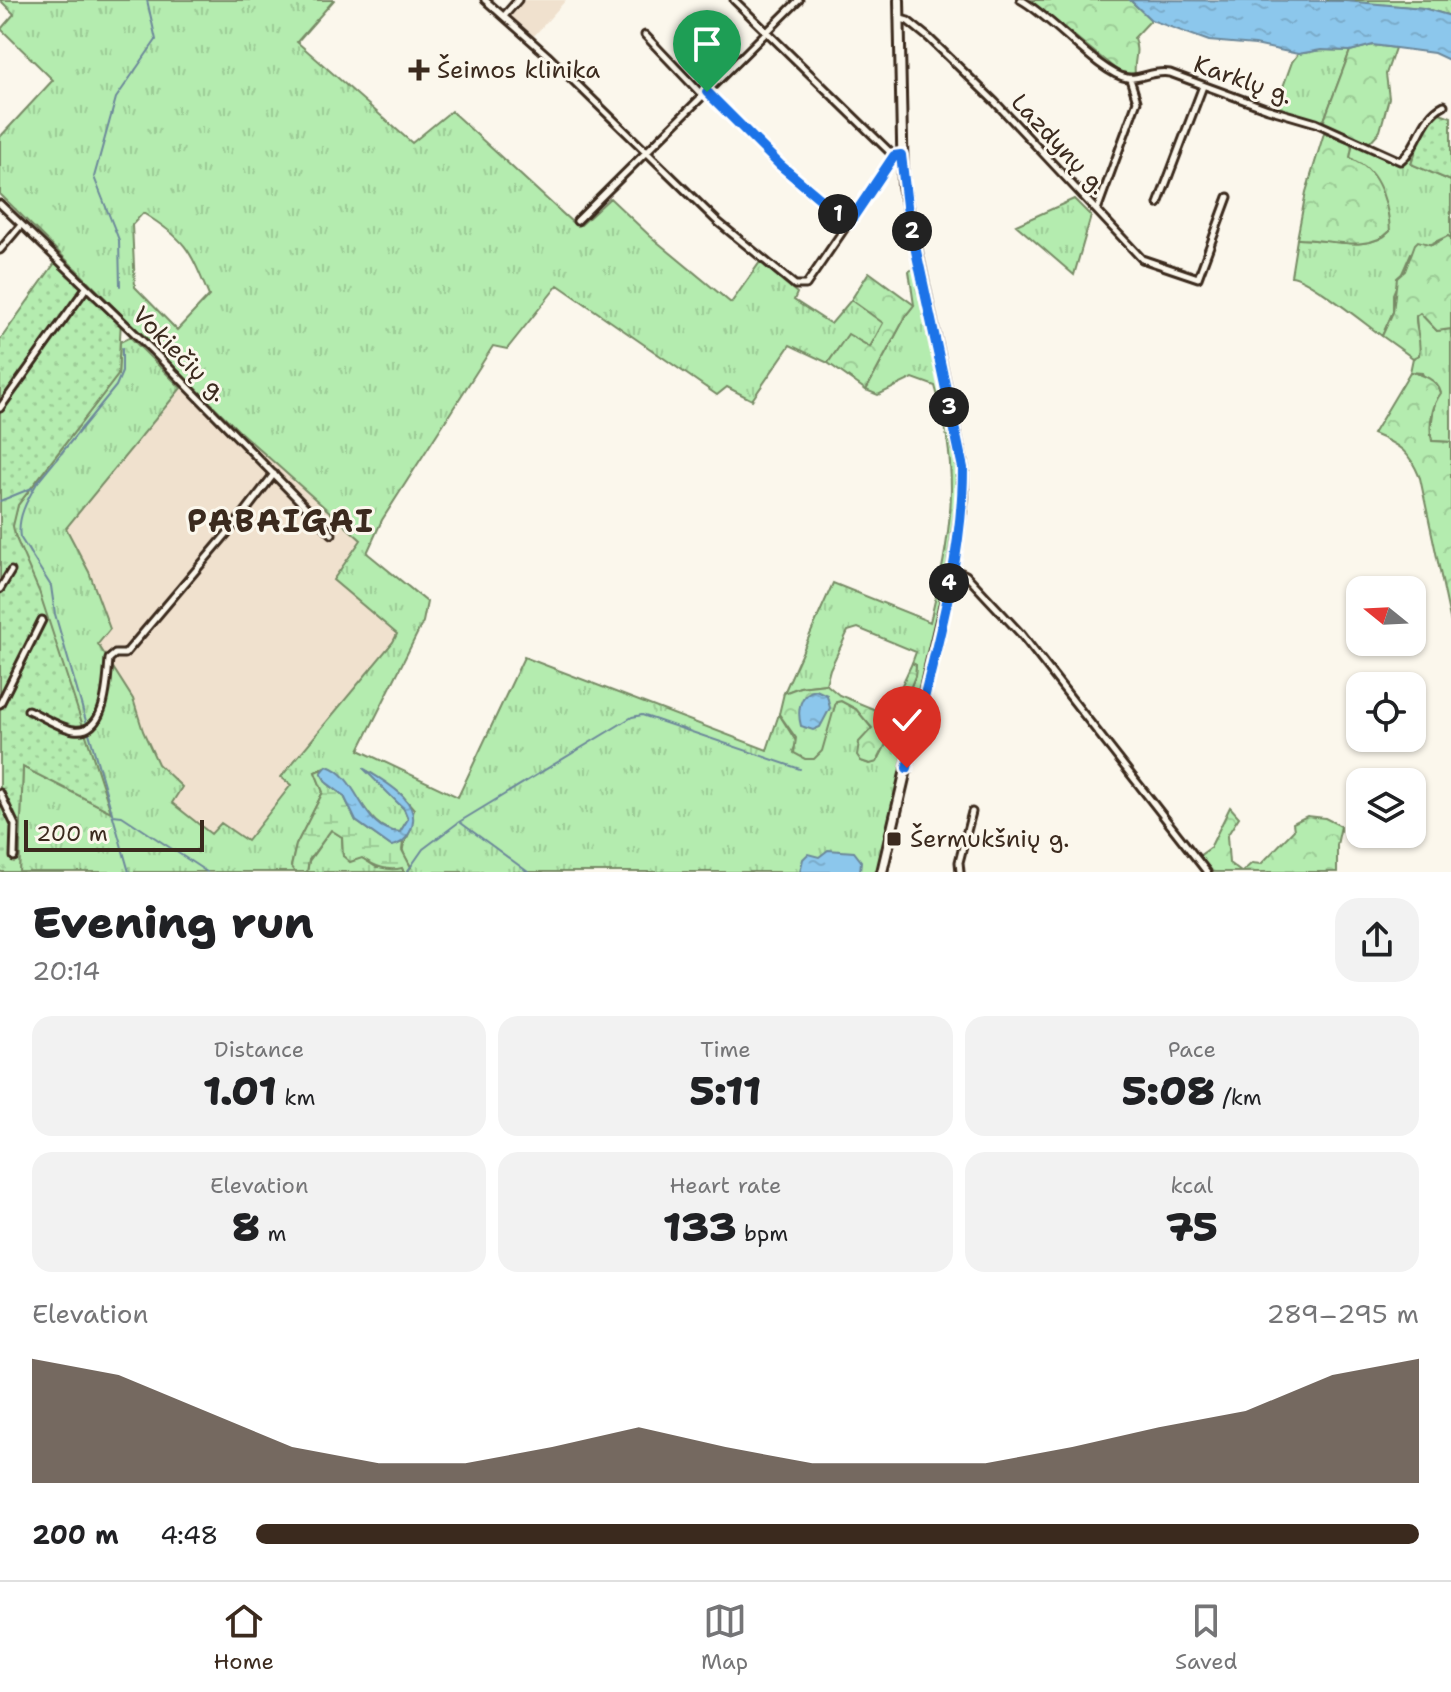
<!DOCTYPE html>
<html lang="en">
<head>
<meta charset="utf-8">
<style>
	:root { --surface:#fff; --page:#f2f2f2; --text:#202124; --muted:#757577; --line:#e0e0e0; --accent:#3b2a1e }
	body { margin:0; font-family:"Shantell Sans",sans-serif; background:var(--page); color:var(--text); height:100vh; display:flex; flex-direction:column; font-size:30px; white-space:nowrap }
	* { box-sizing:border-box; margin:0 }
	p { font-size:26px; color:var(--muted) }
	.icon { flex:none; width:44px; height:44px; fill:none; stroke:currentColor; stroke-width:2; stroke-linecap:round; stroke-linejoin:round }
	.map { position:relative; height:872px; overflow:hidden }
	.drawer { display:flex; flex-direction:column; background:var(--surface); flex:1 }
	.drawer>* { flex:none }
	.needle { width:52px; rotate:288deg }
	.fabs { position:absolute; left:1346px; top:576px; display:grid; gap:16px }
	.fabs a { display:grid; place-items:center; width:80px; height:80px; border-radius:16px; background:var(--surface); box-shadow:0 2px 6px #0004; font-size:40px }
	.scale { position:absolute; left:24px; bottom:20px; width:180px; box-sizing:border-box; padding-left:8px; border:4px solid #3b2a1e; border-top:0; font-size:22px; line-height:28px; white-space:nowrap; color:#3b2a1e; -webkit-text-stroke:6px #fbf7ec; paint-order:stroke }
	.pin { position:absolute; display:grid; place-items:center; width:68px; height:68px; color:#fff; margin:-82px -34px; border-radius:50% 50% 50% 0; rotate:-45deg; box-shadow:0 0 8px #0007 }
	.pin .icon { rotate:45deg }
	.km { position:absolute; width:40px; height:40px; margin:-20px; border-radius:50%; background:#222; color:#fff; font-size:22px; line-height:40px; text-align:center }
	.round { display:grid; place-items:center; flex:none; width:84px; height:84px; border-radius:24px; background:var(--page) }
	.summary { display:flex; align-items:center; justify-content:space-between; height:136px; padding:0 32px }
	h1 { font-size:44px; font-weight:800; line-height:60px }
	.stats { display:grid; grid-template-columns:repeat(3,1fr); gap:12px; height:136px; padding:8px 32px }
	.stats div { display:grid; align-content:center; border-radius:20px; background:var(--page); text-align:center }
	.stats b { font-size:40px; font-weight:800 }
	.stats small { font-size:22px; font-weight:400 }
	.stats p { font-size:22px }
	.chart { height:224px; padding:16px 32px }
	.chart p { display:flex; justify-content:space-between }
	.chart svg { width:100%; height:144px; margin-top:8px; fill:var(--accent); opacity:.7 }
	ul { padding:0 32px; list-style:none; font-size:26px }
	li { display:grid; grid-template-columns:128px 96px 1fr; align-items:center; height:60px }
	li i { height:20px; border-radius:10px; background:var(--accent) }
	.dock { display:flex; justify-content:space-around; align-items:center; height:112px; border-top:2px solid var(--line); background:var(--surface); font-size:22px; color:var(--muted) }
	.dock a { display:grid; justify-items:center; gap:4px }
	.dock .current { color:var(--accent) }
	.map>svg:first-child { display:block }
	.built { fill:#f0e1ce }
	.grass { fill:url(#grass-tufts); stroke:#788b66; stroke-width:2; fill-rule:evenodd }
	.forest { fill:url(#forest-crowns); stroke:#788b66; stroke-width:2 }
	.wetland { fill:url(#wetland-marsh); stroke:#788b66; stroke-width:2 }
	.garden { fill:url(#garden-dots); stroke:#788b66; stroke-width:2 }
	.water { fill:url(#water-ripples); stroke:#6c889a; stroke-width:2 }
	.lines { fill:none; stroke-linecap:round; stroke-linejoin:round }
	.stream { stroke:#6c889a; stroke-width:2 }
	.street-casing { stroke:#3b2a1e; stroke-width:11 }
	.secondary-casing { stroke:#3b2a1e; stroke-width:14 }
	.street { stroke:#fbf7ec; stroke-width:5 }
	.secondary { stroke:#fbf7ec; stroke-width:8 }
	.route-casing { stroke:#fff; stroke-width:16 }
	.route { stroke:#1a73e8; stroke-width:10 }
	.poi-dot { fill:#3b2a1e; stroke:#fbf7ec; stroke-width:3 }
	.labels { text-anchor:middle; stroke-width:6; stroke-linejoin:round; paint-order:stroke }
	.poi-label { font-size:24px; fill:#3b2a1e; stroke:#fbf7ec; text-anchor:start }
	.street-label { font-size:24px; fill:#3b2a1e; stroke:#fbf7ec }
	.district-label { font-size:32px; font-weight:bold; letter-spacing:2px; fill:#3b2a1e; stroke:#fbf7ec }
</style>
</head>
<body>
<div class="map">
<svg width="1451" height="872" viewBox="0 0 1451 872">
	<defs>
		<pattern id="grass-tufts" width="24" height="20" patternUnits="userSpaceOnUse" patternTransform="scale(2)"><rect width="24" height="20" fill="#b4ecaf"/><path d="M3 7l-1-3M5 7V3M7 7l1-3M15 17l-1-3M17 17v-4M19 17l1-3" fill="none" stroke="#9ccb96"/></pattern>
		<pattern id="forest-crowns" width="20" height="18" patternUnits="userSpaceOnUse" patternTransform="scale(2)"><rect width="20" height="18" fill="#b4ecaf"/><path d="M2 6a3 3 0 1 1 6 0M12 15a3 3 0 1 1 6 0" fill="none" stroke="#9ccb96"/></pattern>
		<pattern id="wetland-marsh" width="20" height="14" patternUnits="userSpaceOnUse" patternTransform="scale(2)"><rect width="20" height="14" fill="#b4ecaf"/><path d="M1 5h8M5 5V1M11 12h8M15 12V8" fill="none" stroke="#9ccb96"/></pattern>
		<pattern id="garden-dots" width="8" height="8" patternUnits="userSpaceOnUse" patternTransform="scale(2)"><rect width="8" height="8" fill="#b4ecaf"/><path d="M2 2h.1M6 6h.1" fill="none" stroke="#9ccb96" stroke-width="1.8" stroke-linecap="round"/></pattern>
		<pattern id="water-ripples" width="26" height="14" patternUnits="userSpaceOnUse" patternTransform="scale(2)"><rect width="26" height="14" fill="#8cc7ec"/><path d="M2 4q2-2 4 0t4 0M15 11q2-2 4 0t4 0" fill="none" stroke="#7aabca"/></pattern>
	</defs>
	<rect width="100%" height="100%" fill="#fbf7ec"/>
	<filter id="ink" filterUnits="userSpaceOnUse"><feTurbulence type="fractalNoise" baseFrequency=".0125" numOctaves="2"/><feDisplacementMap in="SourceGraphic" scale="16" xChannelSelector="R" yChannelSelector="G"/><feConvolveMatrix kernelMatrix="1 2 1 2 8 2 1 2 1" color-interpolation-filters="sRGB"/></filter>
	<g filter="url(#ink)">
		<!-- built -->
		<path class="built" d="M520 0H566L534 36 508 14Z
			M189 380 240 432 362 540 333 580 397 634 393 642 282 776 291 785 247 841 211 835 172 803 182 787 158 764 143 731 133 699 98 644 66 528Z"/>
		<!-- grass -->
		<path class="grass" d="M0 0H334L297 42 412 143 451 111 573 223 581 225 610 198 650 236 731 303 760 262 797 293 794 300 831 324 851 300 884 323 870 347 848 335 828 363 790 345 752 400 727 387 717 395 558 285 507 349 493 346 382 520 367 553 427 602 423 622 359 750 458 797 524 657 767 750 779 714 797 743 794 749 828 726 836 702 841 701 856 709 872 728 861 761 869 764 877 762 896 724 915 676 916 665 912 663 916 652 858 628 848 631 830 669 826 684 800 687 784 693 833 583 930 622C951 534 962 475 935 386L913 378 878 395 866 390 907 314 914 305 909 271 916 268 958 459C965 521 945 585 931 646 914 721 897 797 880 872H407L411 867C396 843 405 849 410 830 412 823 412 816 414 809L401 794 368 771 404 809 408 819 400 832C364 831 359 781 327 766L315 772 323 792 296 845 291 866 295 872H19L23 767 110 811 12 526 18 505 118 375 120 342 130 337 181 388 66 528 89 572 110 629 98 644 133 699 143 731 158 764 182 787 172 803 211 834 221 823 247 841 291 785 281 777 393 642 397 634 333 580 361 540 240 432 0 194V137L53 80 1 29 14 14ZM143 213C187 240 190 250 209 296L177 330 135 287 132 225Z
			M1325 0H1451V16L1423 8Z
			M1321 50 1350 51 1323 123 1399 158H1412V164L1451 181V238L1448 236 1411 253 1393 294V312L1382 336C1365 324 1306 276 1291 276L1297 239C1325 238 1369 254 1390 231L1350 157 1352 147 1350 143 1324 133 1323 123 1275 109 1292 62 1298 54Z
			M1074 199 1091 216 1074 275 1016 225Z
			M1420 313 1437 331 1451 329V442L1432 441 1430 433 1435 401 1422 373 1410 372 1413 358 1419 355 1416 316Z
			M331 830 342 837 343 856 362 858 376 867 402 868 404 872H307L309 861Z"/>
		<!-- forest -->
		<path class="forest" d="M1030 0H1130L1151 20 1134 38C1140 54 1133 59 1135 74L1119 72Z
			M1373 45 1395 48 1386 74 1389 98 1380 131 1369 143 1323 123 1350 51Z
			M1324 133 1350 143 1352 147 1350 157C1353 160 1357 162 1361 164 1381 176 1389 210 1390 231 1369 254 1326 238 1297 239L1306 192Z
			M1448 236 1451 238V329L1437 331 1420 313 1416 316C1415 330 1422 340 1419 355L1413 358 1382 336 1393 312 1397 278 1405 271 1415 244 1418 241 1432 245Z
			M869 272 914 305 907 314 866 390 828 363 848 334 870 347 883 323 851 300Z
			M1410 372C1422 374 1438 380 1441 393 1432 405 1428 426 1432 441L1451 442V623L1420 478C1409 451 1400 445 1373 434Z
			M912 663 916 665 915 676 896 724 877 762 870 764 861 761 857 755 859 742 872 728 856 709 841 701 836 702 822 751 814 759H805L794 753 796 738 779 714 784 693 800 687 826 684 839 695 888 715Z
			M1230 807 1239 817 1227 836 1229 863 1241 872H1211L1199 856 1210 848Z
			M1307 816 1325 818 1341 826 1337 845V872H1242L1252 863 1261 864 1294 830 1293 823Z"/>
		<!-- wetland -->
		<path class="wetland" d="M322 769 321 773 327 783 344 796 356 821 391 846 403 842 402 850 411 867 407 872H404L402 868C387 872 375 866 362 858L350 862 343 856 342 837 331 830 309 860 307 872H295L291 867 296 845 323 792 315 772Z"/>
		<!-- garden -->
		<path class="garden" d="M1437 112 1451 117V181L1411 164 1427 123Z
			M57 260 121 320 118 375 18 505 13 526 15 536 39 591 111 812 23 767 19 872H0V340Z"/>
		<!-- water -->
		<path class="water" d="M1130 0 1345 1 1423 8 1451 16V61L1434 53 1373 45 1350 51 1321 50 1298 54 1255 45 1209 41 1151 20Z
			M816 690 827 695 830 708 820 727 813 730 801 726C797 711 799 693 816 690Z
			M327 766C361 777 360 831 400 832L408 819 404 809 363 768C385 782 425 801 410 832 406 840 400 845 391 846L356 821 344 796 327 783 321 773Z
			M828 850 854 852 861 861 860 872H800L803 859 808 854 819 857Z"/>
		<g class="lines">
			<!-- stream -->
			<path class="stream" d="M120 286 119 240 94 177 116 98 156 40 147 0
				M0 501 32 488
				M86 721 55 614 51 586 20 537C17 518 27 500 37 483L116 386 122 372V348
				M89 733 129 872
				M113 815 122 816 207 872
				M461 823 528 872
				M407 872 423 849 459 822 632 717 642 715 800 769"/>
			<defs>
				<path id="street" d="M485 0 547 55 718 222 795 285H806L894 156
					M734 0 894 156 901 155
					M1021 0C1051 16 1100 74 1127 78 1141 80 1152 70 1170 73L1268 109 1316 123 1400 161C1420 146 1420 117 1444 105
					M504 16 518 0
					M901 19 908 21 929 38 995 102 1142 259 1198 278 1228 197
					M645 35 703 96
					M707 92 780 165 849 223
					M0 204 152 350 332 534
					M1158 204 1203 86
					M1097 210 1137 101 1130 79
					M577 221 799 0
					M0 250 21 225
					M0 408 86 288
					M953 569 966 575 1021 634 1207 872
					M0 589 11 571
					M0 704 42 620
					M28 710C42 716 60 728 74 730 107 735 107 680 109 659L115 654H125L241 517 274 474
					M0 793 15 825 14 857
					M960 872 959 862 972 812"/>
				<path id="secondary" d="M882 872 953 569 963 497V468L903 186 899 0"/>
			</defs>
			<!-- street casing -->
			<use href="#street" class="street-casing"/>
			<!-- secondary casing -->
			<use href="#secondary" class="secondary-casing"/>
			<!-- street -->
			<use href="#street" class="street"/>
			<!-- secondary -->
			<use href="#secondary" class="secondary"/>
		</g>
	</g>
	<g class="lines" filter="url(#ink)">
		<defs>
			<path id="route" d="M707 92 780 165 849 223 894 156 901 155 908 214 963 468C963 568 929 671 907 768"/>
		</defs>
		<!-- route casing -->
		<use href="#route" class="route-casing"/>
		<!-- route -->
		<use href="#route" class="route"/>
	</g>
	<!-- markers -->
	<g class="poi-dot">
		<path d="M415 58h8v8h8v8h-8v8h-8v-8h-8v-8h8z"/>
		<rect x="886" y="831" width="16" height="16" rx="4"/>
	</g>
	<g class="labels">
		<!-- poi labels -->
		<g class="poi-label">
			<text x="437" y="78">Šeimos klinika</text>
			<text x="910" y="847">Šermukšnių g.</text>
		</g>
		<!-- street labels -->
		<g class="street-label">
			<text transform="translate(1243 80) rotate(19)" y="8">Karklų g.</text>
			<text transform="translate(1059 144) rotate(47)" y="8">Lazdynų g.</text>
			<text transform="translate(180 354) rotate(45)" y="8">Vokiečių g.</text>
		</g>
		<!-- district labels -->
		<g class="district-label">
			<text x="281" y="532">PABAIGAI</text>
		</g>
	</g>
</svg>
<div class="fabs">
<a><svg class="needle" viewBox="-14 -14 28 28"><path d="M0-13l5 13h-10z" fill="#e53935"/><path d="M0 13l5-13h-10z" fill="#757577"/></svg></a>
<a><svg class="icon" aria-label="locate" viewBox="0 0 24 24"><circle cx="12" cy="12" r="6"/><path d="M12 2v4M12 18v4M2 12h4M18 12h4"/></svg></a>
<a><svg class="icon" aria-label="layers" viewBox="0 0 24 24"><path d="M12 4l9 5-9 5-9-5zM3 14l9 5 9-5"/></svg></a>
</div>
<div class="scale">200 m</div>
<div class="pin" style="left:707px;top:92px;background:#1e9e55"><svg class="icon" aria-label="arrive" viewBox="0 0 24 24"><path d="M6 21V4h12l-3 4 3 4H6"/></svg></div>
<div class="pin" style="left:907px;top:768px;background:#d93025"><svg class="icon" aria-label="check" viewBox="0 0 24 24"><path d="M5 12l5 5 9-10"/></svg></div>
<b class="km" style="left:838px;top:214px">1</b>
<b class="km" style="left:912px;top:231px">2</b>
<b class="km" style="left:949px;top:407px">3</b>
<b class="km" style="left:949px;top:583px">4</b>
</div>
<section class="drawer">
<div class="summary"><div><h1>Evening run</h1><p>20:14</p></div><a class="round"><svg class="icon" aria-label="share" viewBox="0 0 24 24"><path d="M12 15V3M7 8l5-5 5 5M5 13v7h14v-7"/></svg></a></div>
<div class="stats">
<div><p>Distance</p><b>1.01<small> km</small></b></div>
<div><p>Time</p><b>5:11</b></div>
<div><p>Pace</p><b>5:08<small> /km</small></b></div>
</div>
<div class="stats">
<div><p>Elevation</p><b>8<small> m</small></b></div>
<div><p>Heart rate</p><b>133<small> bpm</small></b></div>
<div><p>kcal</p><b>75</b></div>
</div>
<div class="chart"><p><span>Elevation</span>289–295 m</p>
<svg viewBox="0 0 160 44" preserveAspectRatio="none"><path d="M0 44V6L10 11L20 22L30 33L40 38L50 38L60 33L70 27L80 33L90 38L100 38L110 38L120 33L130 27L140 22L150 11L160 6V44z"/></svg>
</div>
<ul>
<li><b>200 m</b>4:48<i style="width:100%"></i></li>
</ul>
</section>
<nav class="dock">
<a class="current"><svg class="icon" aria-label="home" viewBox="0 0 24 24"><path d="M3 11l9-7 9 7M6 9v11h12V9"/></svg>Home</a>
<a><svg class="icon" aria-label="map" viewBox="0 0 24 24"><path d="M3 6l6-2 6 2 6-2v14l-6 2-6-2-6 2zM9 4v14M15 6v14"/></svg>Map</a>
<a><svg class="icon" aria-label="saved" viewBox="0 0 24 24"><path d="M7 4h10v16l-5-4-5 4z"/></svg>Saved</a>
</nav>
</body>
</html>
